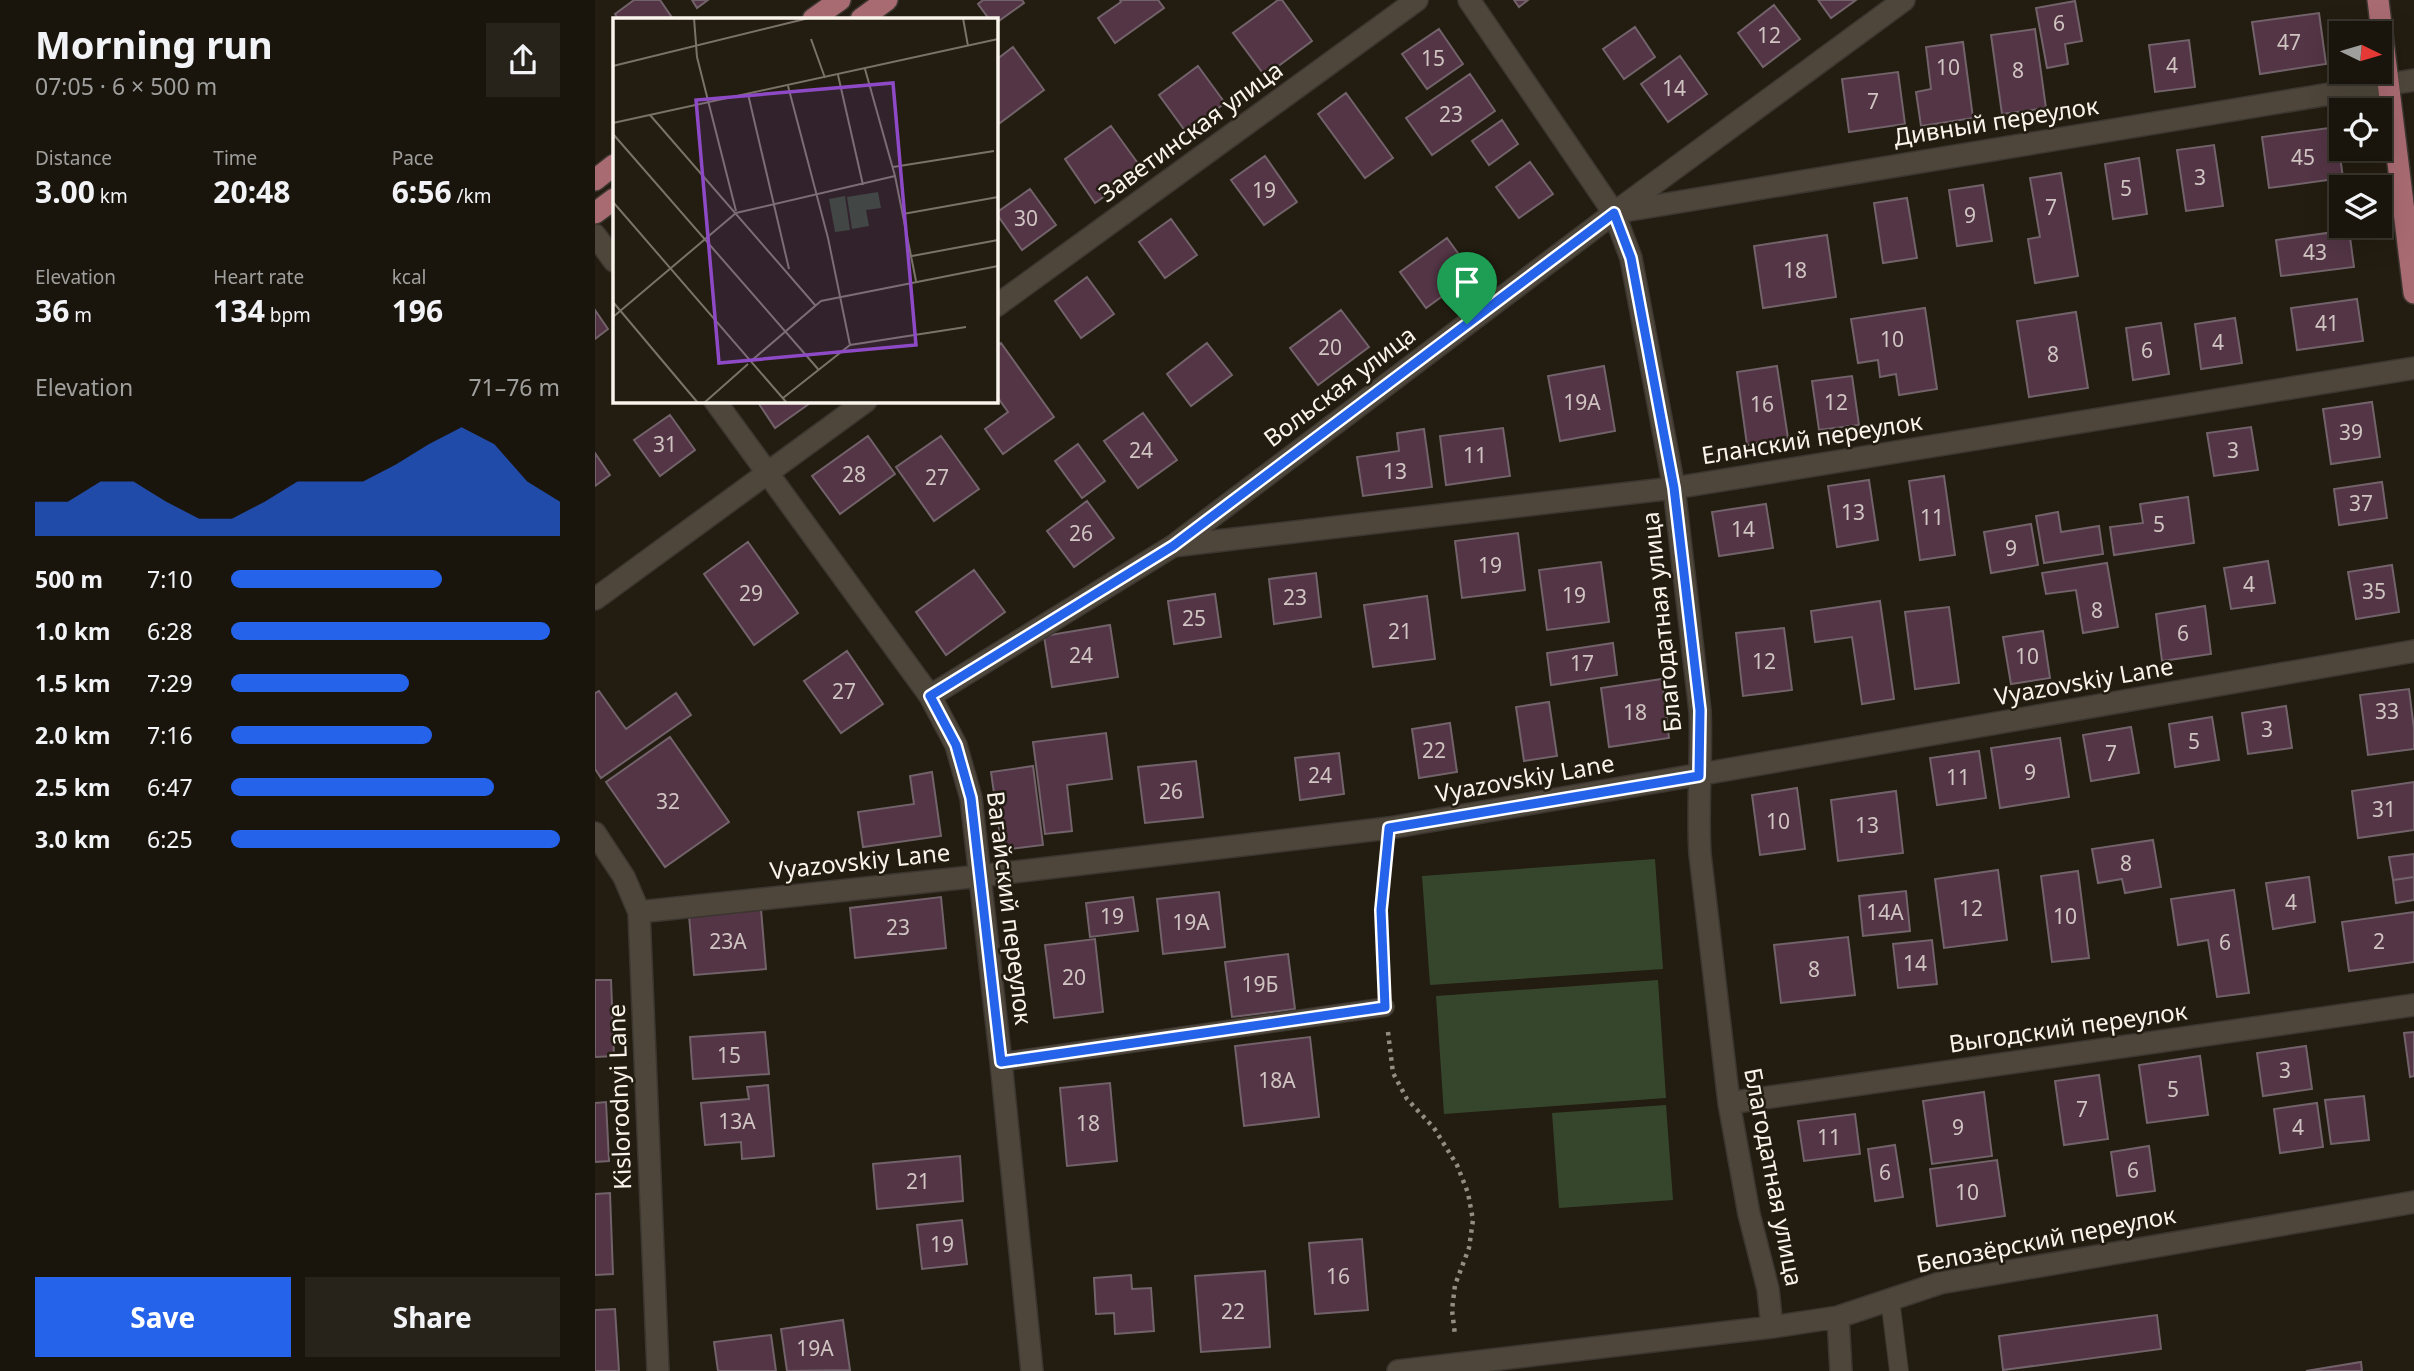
<!DOCTYPE html>
<html lang="en">
<head>
<meta charset="utf-8">
<style>
	:root { --surface:#1a150c; --page:#27221a; --text:#f1f3f6; --muted:#9f9f9d; --line:#38342d; --accent:#2563eb }
	body { margin:0; font-family:"Noto Sans",sans-serif; background:var(--page); color:var(--text); height:100vh; display:flex; flex-direction:column; font-size:26px; white-space:nowrap }
	* { box-sizing:border-box; margin:0 }
	p { font-size:23px; color:var(--muted) }
	.icon { flex:none; width:38px; height:38px; fill:none; stroke:currentColor; stroke-width:2; stroke-linecap:round; stroke-linejoin:round }
	.map { position:relative; flex:1; overflow:hidden }
	.panel { display:flex; flex-direction:column; background:var(--surface); width:595px }
	.panel>* { flex:none }
	.needle { width:46px; rotate:95deg }
	.buttons { position:absolute; left:1734px; top:21px; display:grid; gap:14px }
	.buttons a { display:grid; place-items:center; width:63px; height:63px; border-radius:0px; background:var(--surface); box-shadow:0 7px 28px #0002,0 0 0 2px var(--line); font-size:35px }
	.pin { position:absolute; display:grid; place-items:center; width:60px; height:60px; color:#fff; margin:-72px -30px; border-radius:50% 50% 50% 0; rotate:-45deg; box-shadow:0 0 7px #0007 }
	.pin .icon { rotate:45deg }
	.round { display:grid; place-items:center; flex:none; width:74px; height:74px; border-radius:0px; background:var(--page) }
	.headline { display:flex; align-items:center; justify-content:space-between; height:119px; padding:0 35px }
	h1 { font-size:38px; font-weight:700; line-height:52px }
	.figures { display:grid; grid-template-columns:repeat(3,1fr); gap:10px; height:119px; padding:7px 35px }
	.figures div { display:grid; align-content:center }
	.figures b { font-size:30px; font-weight:700 }
	.figures small { font-size:19px; font-weight:400 }
	.figures p { font-size:19px }
	.chart { height:196px; padding:14px 35px }
	.chart p { display:flex; justify-content:space-between }
	.chart svg { width:100%; height:126px; margin-top:7px; fill:var(--accent); opacity:.7 }
	.action { display:flex; gap:14px; margin-top:auto; padding:14px 35px }
	.action a { flex:1; height:80px; border-radius:0px; background:var(--accent); color:#fff; font-size:28px; font-weight:700; line-height:80px; text-align:center }
	.action a+a { background:var(--page); color:var(--text) }
	ul { padding:0 35px; list-style:none; font-size:23px }
	li { display:grid; grid-template-columns:112px 84px 1fr; align-items:center; height:52px }
	li i { height:18px; border-radius:9px; background:var(--accent) }
	main { display:flex; flex:1; min-height:0 }
	.map>svg:first-child { display:block }
	.green { fill:#35462d }
	.building { fill:#533545; stroke:#72626a; stroke-width:2 }
	.lines { fill:none; stroke-linecap:round; stroke-linejoin:round }
	.lane-casing { stroke:#3b3630; stroke-width:20 }
	.street-casing { stroke:#3b3630; stroke-width:24 }
	.primary-casing { stroke:#3b3630; stroke-width:24 }
	.path { stroke:#938d83; stroke-width:4.5; stroke-dasharray:3.5 5; stroke-linecap:butt }
	.lane { stroke:#4e463a; stroke-width:18 }
	.street { stroke:#4e463a; stroke-width:21 }
	.primary { stroke:#a96b72; stroke-width:21 }
	.route-casing { stroke:#fff; stroke-width:14 }
	.route { stroke:#2563eb; stroke-width:9 }
	.labels { text-anchor:middle; stroke-width:5; stroke-linejoin:round; paint-order:stroke }
	.number-label { font-size:21px; fill:#d0c4c2 }
	.street-label { font-size:24px; fill:#f9f4ec; stroke:#231c10 }
	.inset-road { fill:none; stroke:#797268; stroke-width:2 }
	.view { fill:#8e4ac6; fill-opacity:0.15; stroke:#8e4ac6; stroke-width:3.5 }
	.inset-edge { fill:none; stroke:#f9f4ec; stroke-width:3.5 }
</style>
</head>
<body>
<main>
<section class="panel">
<div class="headline"><div><h1>Morning run</h1><p>07:05 · 6 × 500 m</p></div><a class="round"><svg class="icon" aria-label="share" viewBox="0 0 24 24"><path d="M12 15V3M7 8l5-5 5 5M5 13v7h14v-7"/></svg></a></div>
<div class="figures">
<div><p>Distance</p><b>3.00<small> km</small></b></div>
<div><p>Time</p><b>20:48</b></div>
<div><p>Pace</p><b>6:56<small> /km</small></b></div>
</div>
<div class="figures">
<div><p>Elevation</p><b>36<small> m</small></b></div>
<div><p>Heart rate</p><b>134<small> bpm</small></b></div>
<div><p>kcal</p><b>196</b></div>
</div>
<div class="chart"><p><span>Elevation</span>71–76 m</p>
<svg viewBox="0 0 160 44" preserveAspectRatio="none"><path d="M0 44V32L10 32L20 25L30 25L40 32L50 38L60 38L70 32L80 25L90 25L100 25L110 19L120 12L130 6L140 12L150 25L160 32V44z"/></svg>
</div>
<ul>
<li><b>500 m</b>7:10<i style="width:64%"></i></li>
<li><b>1.0 km</b>6:28<i style="width:97%"></i></li>
<li><b>1.5 km</b>7:29<i style="width:54%"></i></li>
<li><b>2.0 km</b>7:16<i style="width:61%"></i></li>
<li><b>2.5 km</b>6:47<i style="width:80%"></i></li>
<li><b>3.0 km</b>6:25<i style="width:100%"></i></li>
</ul>
<div class="action"><a>Save</a><a>Share</a></div>
</section>
<div class="map">
<svg width="1819" height="1371" viewBox="0 0 1819 1371">
	<rect width="100%" height="100%" fill="#231c10"/>
	<!-- green -->
	<path class="green" d="M1060 859 1068 969 835 985 827 876Z
		M1063 980 1071 1098 849 1114 841 996Z
		M1071 1105 1078 1200 964 1208 957 1113Z"/>
	<!-- building -->
	<path class="building" d="M39 0H65L78 19H23L20 14Z
		M97 0H113L102 8Z
		M388 0H427L429 3 401 23V19H394L383 4Z
		M525 0H563L569 8 520 43 503 18 526 2Z
		M683 0H687L717 41 670 76 638 33Z
		M919 0H933L924 7Z
		M1223 0H1261L1236 18Z
		M1480 1 1487 41 1470 44 1473 64 1452 68 1441 8Z
		M1179 5 1205 39 1168 67 1143 33Z
		M1724 13 1731 64 1665 74 1657 22Z
		M1040 27 1060 57 1029 79 1008 49Z
		M844 29 868 64 832 89 807 54Z
		M1440 29 1451 108 1407 114 1396 35Z
		M1594 40 1600 87 1560 92 1554 45Z
		M1368 42 1378 118 1326 126 1321 92 1336 89 1331 47Z
		M418 47 449 90 401 126V60Z
		M1085 56 1112 94 1073 122 1046 84Z
		M603 66 630 103 591 132 564 95Z
		M1303 72 1310 124 1254 132 1247 79Z
		M875 74 900 111 837 155 811 118Z
		M751 93 798 158 770 178 723 114Z
		M907 120 923 144 894 165 877 141Z
		M516 126 547 169 500 203 470 159Z
		M1741 127 1748 178 1674 188 1667 137Z
		M1619 145 1628 206 1591 211 1582 150Z
		M670 156 702 202 669 225 636 180Z
		M1544 158 1552 214 1518 219 1510 164Z
		M935 162 958 194 924 218 901 187Z
		M1466 173 1483 276 1440 283 1433 239 1445 237 1435 178Z
		M1388 185 1397 241 1362 246 1354 190Z
		M435 189 461 225 427 250 401 213Z
		M1312 198 1322 258 1288 263 1279 203Z
		M576 219 602 255 570 278 544 242Z
		M1754 230 1759 267 1686 276 1681 240Z
		M1232 235 1241 297 1168 308 1159 246Z
		M852 238 878 274 831 308 805 272Z
		M492 277 519 314 486 338 460 301Z
		M1762 299 1768 341 1702 350 1696 308Z
		M1330 308 1342 389 1304 395 1301 374 1285 377 1283 360 1263 363 1256 319Z
		M0 310 13 329 0 339Z
		M746 310 774 347 723 385 695 348Z
		M1481 312 1493 388 1434 397 1422 321Z
		M1640 318 1647 363 1606 369 1600 324Z
		M1566 323 1574 374 1538 380 1531 328Z
		M406 343 459 417 408 454 390 429 413 412 401 395V346Z
		M612 343 637 375 596 406 572 374Z
		M1009 366 1020 431 965 441 953 376Z
		M1182 366 1193 438 1152 445 1142 372Z
		M1257 376 1264 425 1224 430 1217 381Z
		M162 401H218L180 428Z
		M1777 402 1785 457 1736 464 1728 409Z
		M548 413 582 460 543 488 509 441Z
		M75 415 100 450 65 476 39 440Z
		M1656 427 1663 470 1619 476 1612 433Z
		M908 428 915 476 851 485 845 436Z
		M829 429 837 487 768 496 762 457 804 451 802 433Z
		M273 436 300 474 245 514 217 476Z
		M346 436 384 489 339 521 301 467Z
		M483 444 510 481 487 498 460 461Z
		M0 453 15 475 0 486Z
		M1349 476 1360 555 1325 560 1314 481Z
		M1274 480 1283 540 1242 547 1233 486Z
		M1787 482 1792 518 1744 525 1739 489Z
		M1593 497 1599 543 1519 555 1515 527 1548 523 1545 504Z
		M492 501 519 538 479 567 452 531Z
		M1171 504 1178 548 1124 556 1117 512Z
		M1463 512 1466 532 1504 526 1508 554 1449 563 1441 516Z
		M1436 524 1443 565 1396 573 1389 532Z
		M923 533 930 590 867 598 860 541Z
		M153 542 203 613 159 645 109 574Z
		M1673 561 1680 603 1636 609 1629 568Z
		M1006 562 1014 622 952 630 944 570Z
		M1512 563 1523 627 1488 633 1481 590 1451 594 1447 573Z
		M1797 565 1804 612 1761 619 1753 572Z
		M379 570 410 612 351 655 321 612Z
		M721 573 726 617 679 624 674 579Z
		M620 594 626 637 579 644 573 601Z
		M832 596 840 659 778 667 769 605Z
		M1285 601 1299 699 1267 704 1257 637 1220 642 1216 611Z
		M1610 606 1616 654 1567 661 1561 614Z
		M1354 607 1364 683 1320 689 1310 612Z
		M515 625 523 677 457 687 449 636Z
		M1189 628 1197 690 1148 696 1141 633Z
		M1448 631 1455 678 1416 684 1408 637Z
		M1018 643 1022 675 956 685 952 653Z
		M252 651 288 704 246 733 209 681Z
		M1067 679 1074 738 1014 747 1006 688Z
		M1814 689 1819 729V749L1773 755 1765 695Z
		M4 691 31 729 81 693 96 715 6 778 0 769V693Z
		M954 702 962 756 929 761 921 707Z
		M1691 706 1697 748 1653 754 1647 713Z
		M1617 717 1624 760 1580 767 1574 724Z
		M855 723 862 772 824 778 817 729Z
		M1536 727 1544 773 1496 781 1488 735Z
		M511 733 517 779 472 785 477 831 450 834 438 742Z
		M75 737 134 822 70 867 11 782Z
		M1465 738 1474 797 1405 808 1396 748Z
		M1384 751 1391 798 1342 805 1335 758Z
		M744 753 749 794 705 800 700 758Z
		M601 761 608 817 550 823 543 767Z
		M438 766 448 845 407 850 396 772Z
		M337 772 346 836 268 847 263 812 319 804 315 776Z
		M1819 782V830L1763 838 1757 791Z
		M1202 788 1210 849 1165 855 1157 795Z
		M1301 791 1308 853 1243 861 1236 800Z
		M1558 840 1566 887 1530 893 1527 879 1503 883 1497 849Z
		M1819 854V877L1798 880 1794 857Z
		M1403 870 1412 940 1349 948 1340 879Z
		M1483 871 1494 958 1457 962 1446 876Z
		M1714 877 1720 922 1678 929 1671 883Z
		M1819 877V900L1801 903 1798 880Z
		M1639 890 1654 993 1622 997 1613 940 1583 945 1576 899Z
		M1311 891 1315 931 1268 936 1264 896Z
		M624 892 630 947 568 954 562 899Z
		M346 897 351 948 260 958 255 908Z
		M538 897 543 931 495 937 491 903Z
		M166 909 171 969 99 975 94 915Z
		M1819 912V962L1754 971 1747 922Z
		M1253 937 1260 995 1186 1003 1179 945Z
		M500 939 508 1012 459 1018 450 945Z
		M1337 940 1342 984 1303 988 1298 944Z
		M693 954 700 1009 637 1017 630 962Z
		M0 980H16L19 1056 0 1057Z
		M170 1032 174 1074 98 1079 95 1037Z
		M1819 1032V1076L1815 1077 1809 1033Z
		M715 1037 724 1117 649 1126 640 1046Z
		M1711 1046 1717 1089 1668 1096 1662 1053Z
		M1605 1056 1613 1115 1552 1123 1544 1065Z
		M1504 1075 1513 1139 1469 1145 1460 1081Z
		M515 1083 522 1161 472 1166 465 1088Z
		M173 1085 179 1156 147 1159 146 1142 110 1145 106 1103 154 1099 152 1087Z
		M1389 1092 1397 1156 1337 1164 1328 1101Z
		M1769 1096 1774 1140 1736 1144 1730 1100Z
		M11 1102 14 1161 0 1162V1103Z
		M1722 1103 1728 1147 1685 1153 1679 1109Z
		M1260 1114 1265 1154 1209 1161 1203 1121Z
		M1300 1145 1308 1197 1280 1201 1273 1149Z
		M1554 1146 1560 1191 1522 1196 1516 1152Z
		M365 1156 368 1201 282 1209 278 1164Z
		M1402 1160 1410 1216 1342 1226 1335 1169Z
		M15 1193 18 1274 0 1275V1194Z
		M367 1220 372 1264 327 1269 322 1225Z
		M767 1239 773 1310 720 1314 714 1243Z
		M670 1271 675 1347 606 1352 600 1276Z
		M536 1275 537 1289 556 1288 559 1331 520 1334 519 1313 501 1314 499 1278Z
		M20 1309 24 1371H0V1310Z
		M1562 1315 1566 1349 1408 1370 1404 1336Z
		M248 1320 255 1370 192 1371 186 1329Z
		M176 1335 181 1371H123L119 1342Z
		M1766 1362 1767 1371H1711Z"/>
	<g class="lines">
		<defs>
			<path id="lane" d="M406 1062 790 1007
				M1295 1299 1304 1371"/>
			<path id="street" d="M874 0 1019 213 1036 258 1079 488 1105 711C1107 758 1102 806 1105 854L1134 1103 1154 1214 1173 1289 1177 1327
				M1023 212 1819 80
				M0 235 19 261
				M401 306 822 0
				M120 401 335 696 361 745 376 798 406 1062 437 1371
				M578 546 1079 488 1819 368
				M0 599 271 401
				M335 696 578 546 1019 213 1309 0
				M0 833 29 877 44 912 63 1371
				M44 912 385 876 794 828 1819 651
				M1134 1103 1819 1005
				M1243 1317 1246 1371
				M803 1371 1177 1327 1243 1317 1345 1283 1819 1202"/>
			<path id="primary" d="M1783 0 1819 293
				M218 19 245 0
				M266 19 292 0
				M0 180 19 165
				M0 213 19 199"/>
		</defs>
		<!-- lane casing -->
		<use href="#lane" class="lane-casing"/>
		<!-- street casing -->
		<use href="#street" class="street-casing"/>
		<!-- primary casing -->
		<use href="#primary" class="primary-casing"/>
		<!-- path -->
		<path class="path" d="M789 981 786 910 790 857
			M793 1032 798 1073 812 1099 839 1128 862 1165 873 1193 878 1220 874 1248 860 1285 857 1310 860 1335"/>
		<!-- lane -->
		<use href="#lane" class="lane"/>
		<!-- street -->
		<use href="#street" class="street"/>
		<!-- primary -->
		<use href="#primary" class="primary"/>
	</g>
	<g class="lines">
		<defs>
			<path id="route" d="M1019 213 1036 258 1079 488 1105 710 1104 776 794 828 786 910 790 1007 406 1062 376 798 361 745 335 696 578 546Z"/>
		</defs>
		<!-- route casing -->
		<use href="#route" class="route-casing"/>
		<!-- route -->
		<use href="#route" class="route"/>
	</g>
	<g class="labels">
		<!-- number labels -->
		<g class="number-label">
			<text x="1464" y="31">6</text>
			<text x="1174" y="43">12</text>
			<text x="1694" y="50">47</text>
			<text x="838" y="66">15</text>
			<text x="1577" y="73">4</text>
			<text x="1353" y="75">10</text>
			<text x="1423" y="78">8</text>
			<text x="1079" y="96">14</text>
			<text x="1278" y="109">7</text>
			<text x="856" y="122">23</text>
			<text x="1708" y="165">45</text>
			<text x="1605" y="185">3</text>
			<text x="1531" y="196">5</text>
			<text x="669" y="198">19</text>
			<text x="1456" y="215">7</text>
			<text x="1375" y="223">9</text>
			<text x="431" y="226">30</text>
			<text x="1720" y="260">43</text>
			<text x="1200" y="278">18</text>
			<text x="1732" y="331">41</text>
			<text x="1297" y="347">10</text>
			<text x="1623" y="350">4</text>
			<text x="735" y="355">20</text>
			<text x="1552" y="358">6</text>
			<text x="1458" y="362">8</text>
			<text x="987" y="410">19А</text>
			<text x="1241" y="410">12</text>
			<text x="1167" y="412">16</text>
			<text x="1756" y="440">39</text>
			<text x="70" y="452">31</text>
			<text x="546" y="458">24</text>
			<text x="1638" y="458">3</text>
			<text x="880" y="463">11</text>
			<text x="800" y="479">13</text>
			<text x="259" y="482">28</text>
			<text x="342" y="485">27</text>
			<text x="1766" y="511">37</text>
			<text x="1258" y="520">13</text>
			<text x="1337" y="525">11</text>
			<text x="1564" y="532">5</text>
			<text x="1148" y="537">14</text>
			<text x="486" y="541">26</text>
			<text x="1416" y="556">9</text>
			<text x="895" y="573">19</text>
			<text x="1654" y="592">4</text>
			<text x="1779" y="599">35</text>
			<text x="156" y="601">29</text>
			<text x="979" y="603">19</text>
			<text x="700" y="605">23</text>
			<text x="1502" y="618">8</text>
			<text x="599" y="626">25</text>
			<text x="805" y="639">21</text>
			<text x="1588" y="641">6</text>
			<text x="486" y="663">24</text>
			<text x="1432" y="664">10</text>
			<text x="1169" y="669">12</text>
			<text x="987" y="671">17</text>
			<text x="249" y="699">27</text>
			<text x="1792" y="719">33</text>
			<text x="1040" y="720">18</text>
			<text x="1672" y="737">3</text>
			<text x="1599" y="749">5</text>
			<text x="839" y="758">22</text>
			<text x="1516" y="761">7</text>
			<text x="1435" y="780">9</text>
			<text x="725" y="783">24</text>
			<text x="1363" y="785">11</text>
			<text x="576" y="799">26</text>
			<text x="73" y="809">32</text>
			<text x="1789" y="817">31</text>
			<text x="1183" y="829">10</text>
			<text x="1272" y="833">13</text>
			<text x="1531" y="871">8</text>
			<text x="1696" y="910">4</text>
			<text x="1376" y="916">12</text>
			<text x="1290" y="920">14А</text>
			<text x="517" y="924">19</text>
			<text x="1470" y="924">10</text>
			<text x="596" y="930">19А</text>
			<text x="303" y="935">23</text>
			<text x="133" y="949">23А</text>
			<text x="1784" y="949">2</text>
			<text x="1630" y="950">6</text>
			<text x="1320" y="971">14</text>
			<text x="1219" y="977">8</text>
			<text x="479" y="985">20</text>
			<text x="665" y="992">19Б</text>
			<text x="134" y="1063">15</text>
			<text x="1690" y="1078">3</text>
			<text x="682" y="1088">18А</text>
			<text x="1578" y="1097">5</text>
			<text x="1487" y="1117">7</text>
			<text x="142" y="1129">13А</text>
			<text x="493" y="1131">18</text>
			<text x="1363" y="1135">9</text>
			<text x="1703" y="1135">4</text>
			<text x="1234" y="1145">11</text>
			<text x="1538" y="1178">6</text>
			<text x="1290" y="1180">6</text>
			<text x="323" y="1189">21</text>
			<text x="1372" y="1200">10</text>
			<text x="347" y="1252">19</text>
			<text x="743" y="1284">16</text>
			<text x="638" y="1319">22</text>
			<text x="220" y="1356">19А</text>
		</g>
		<!-- street labels -->
		<g class="street-label">
			<text transform="translate(1401 122) rotate(-9)" y="8">Дивный переулок</text>
			<text transform="translate(596 132) rotate(-36)" y="8">Заветинская улица</text>
			<text transform="translate(745 387) rotate(-37)" y="8">Вольская улица</text>
			<text transform="translate(1217 439) rotate(-9)" y="8">Еланский переулок</text>
			<text transform="translate(1067 622) rotate(-96)" y="8">Благодатная улица</text>
			<text transform="translate(1489 682) rotate(-10)" y="8">Vyazovskiy Lane</text>
			<text transform="translate(930 779) rotate(-10)" y="8">Vyazovskiy Lane</text>
			<text transform="translate(265 862) rotate(-6)" y="8">Vyazovskiy Lane</text>
			<text transform="translate(414 908) rotate(83)" y="8">Вагайский переулок</text>
			<text transform="translate(1473 1028) rotate(-8)" y="8">Выгодский переулок</text>
			<text transform="translate(25 1097) rotate(-92)" y="8">Kislorodnyi Lane</text>
			<text transform="translate(1178 1177) rotate(79)" y="8">Благодатная улица</text>
			<text transform="translate(1451 1240) rotate(-11)" y="8">Белозёрский переулок</text>
		</g>
	</g>
	<!-- overview -->
	<g transform="translate(18 18)">
		<rect width="385" height="385" fill="#231c10"/>
		<path d="M265 174 268 190 253 192 256 208 239 211 234 179ZM232 178 237 212 222 214 216 181Z" fill="#35462d"/>
		<path class="inset-road" d="M81 0 84 39 123 193M350 0 355 28M198 21 212 60M0 48 196 0M252 51 282 158 303 263M225 57 250 167M175 68 215 220 237 327M135 76 176 251M37 97 202 287M0 105 385 21M0 116 205 351M280 149 381 133M0 184 174 385M290 196 385 179M299 238 385 222M0 284 85 385M0 299 123 195 282 158M138 343 208 283 385 248M170 380 237 327 353 309M91 385 135 346"/>
		<path class="view" d="M280 65 303 327 106 345 83 82Z"/>
		<rect width="385" height="385" class="inset-edge"/>
	</g>
</svg>
<div class="buttons">
<a><svg class="needle" viewBox="-14 -14 28 28"><path d="M0-13l5 13h-10z" fill="#e53935"/><path d="M0 13l5-13h-10z" fill="#9f9f9d"/></svg></a>
<a><svg class="icon" aria-label="locate" viewBox="0 0 24 24"><circle cx="12" cy="12" r="6"/><path d="M12 2v4M12 18v4M2 12h4M18 12h4"/></svg></a>
<a><svg class="icon" aria-label="layers" viewBox="0 0 24 24"><path d="M12 4l9 5-9 5-9-5zM3 14l9 5 9-5"/></svg></a>
</div>
<div class="pin" style="left:872px;top:324px;background:#1e9e55"><svg class="icon" aria-label="arrive" viewBox="0 0 24 24"><path d="M6 21V4h12l-3 4 3 4H6"/></svg></div>
</div>
</main>
</body>
</html>
